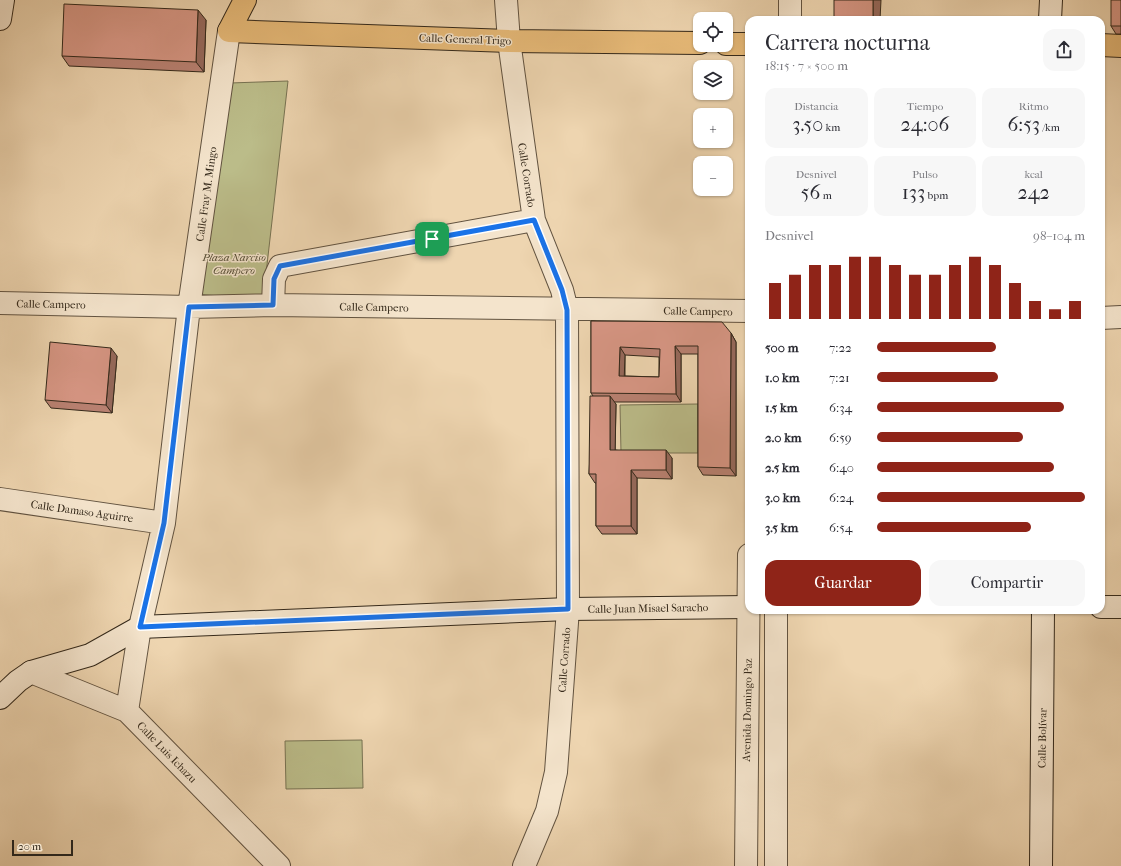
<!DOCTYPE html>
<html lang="es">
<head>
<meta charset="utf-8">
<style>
	:root { --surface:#fff; --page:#f7f7f7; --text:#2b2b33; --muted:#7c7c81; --accent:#8f2418 }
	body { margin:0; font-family:"IM FELL French Canon",serif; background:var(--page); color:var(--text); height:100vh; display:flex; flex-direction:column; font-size:15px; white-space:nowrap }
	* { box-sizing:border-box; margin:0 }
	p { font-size:13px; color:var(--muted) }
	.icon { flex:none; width:22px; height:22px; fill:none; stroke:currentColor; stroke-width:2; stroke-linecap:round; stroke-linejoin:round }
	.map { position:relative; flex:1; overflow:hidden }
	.sheet { position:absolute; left:745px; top:16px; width:360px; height:598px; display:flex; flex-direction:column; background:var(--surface); border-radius:12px; box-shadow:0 1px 3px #0004 }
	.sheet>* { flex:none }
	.tools { position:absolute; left:693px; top:12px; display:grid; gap:8px }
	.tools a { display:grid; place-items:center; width:40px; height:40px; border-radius:8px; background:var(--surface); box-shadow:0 1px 3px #0004; font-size:20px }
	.scale { position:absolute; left:12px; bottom:10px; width:61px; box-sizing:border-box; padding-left:4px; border:2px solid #33281a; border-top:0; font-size:11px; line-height:14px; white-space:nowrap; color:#33281a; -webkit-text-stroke:3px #f4e4cc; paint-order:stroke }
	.pin { position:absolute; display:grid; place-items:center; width:34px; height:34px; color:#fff; margin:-17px; border-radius:8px; box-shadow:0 2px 6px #0006 }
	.round { display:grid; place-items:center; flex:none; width:42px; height:42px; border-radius:12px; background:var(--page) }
	.headline { display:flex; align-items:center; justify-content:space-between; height:68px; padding:0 20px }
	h1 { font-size:22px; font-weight:600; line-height:30px }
	.figures { display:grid; grid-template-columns:repeat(3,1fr); gap:6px; height:68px; padding:4px 20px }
	.figures div { display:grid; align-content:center; border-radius:10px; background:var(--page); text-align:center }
	.figures b { font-size:20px; font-weight:600 }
	.figures small { font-size:11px; font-weight:400 }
	.figures p { font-size:11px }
	.chart { height:112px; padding:8px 20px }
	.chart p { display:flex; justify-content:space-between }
	.chart svg { width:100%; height:72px; margin-top:4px; stroke:var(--accent); stroke-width:6 }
	.button { display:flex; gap:8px; margin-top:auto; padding:8px 20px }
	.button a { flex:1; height:46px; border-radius:12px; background:var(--accent); color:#fff; font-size:16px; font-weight:600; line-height:46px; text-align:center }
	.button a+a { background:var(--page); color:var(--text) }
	ul { padding:0 20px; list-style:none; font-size:13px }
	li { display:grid; grid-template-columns:64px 48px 1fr; align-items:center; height:30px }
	li i { height:10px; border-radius:5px; background:var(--accent) }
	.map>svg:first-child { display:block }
	.green { fill:#bbbc89; stroke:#777252 }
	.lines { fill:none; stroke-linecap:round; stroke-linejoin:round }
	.street-casing { stroke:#625340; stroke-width:24 }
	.secondary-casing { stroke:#33281a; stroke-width:24 }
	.primary-casing { stroke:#33281a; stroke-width:24 }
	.street { stroke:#f4e4cc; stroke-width:22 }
	.secondary { stroke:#f4e4cc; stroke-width:22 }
	.primary { stroke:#e7ba78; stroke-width:22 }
	.wall { fill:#b98172; stroke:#33281a; fill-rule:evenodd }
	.shaded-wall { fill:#96695c; stroke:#33281a }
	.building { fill:#d79684; stroke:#33281a; fill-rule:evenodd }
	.route-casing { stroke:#fff; stroke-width:8 }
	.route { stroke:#1a73e8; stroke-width:5 }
	.labels { text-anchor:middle; stroke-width:3; stroke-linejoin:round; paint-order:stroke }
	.street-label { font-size:11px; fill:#33281a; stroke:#f4e4cc }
	.park-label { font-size:11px; font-style:italic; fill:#554d36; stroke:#f4e4cc }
</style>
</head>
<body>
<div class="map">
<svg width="1121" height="866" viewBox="0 0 1121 866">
	<rect width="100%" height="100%" fill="#eed5b0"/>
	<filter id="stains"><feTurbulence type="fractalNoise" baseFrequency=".005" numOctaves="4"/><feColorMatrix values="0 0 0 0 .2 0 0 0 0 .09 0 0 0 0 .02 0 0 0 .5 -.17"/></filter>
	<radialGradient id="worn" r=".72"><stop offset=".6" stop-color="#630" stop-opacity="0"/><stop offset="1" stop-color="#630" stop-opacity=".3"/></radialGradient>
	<!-- green -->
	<path class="green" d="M288 81 263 300 197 294 230 83Z
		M698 404V453H621L620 405Z
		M362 740 363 788 286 789 285 741Z"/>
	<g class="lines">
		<defs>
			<path id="street" d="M506 0 509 41 534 220 562 290 567 310 568 609 556 772 547 811 524 866
				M790 20V0
				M0 303 189 307 273 305 749 311
				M273 305 274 279 280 266 534 220
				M1101 318 1121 317
				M0 499 164 523
				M31 672 127 711 279 866
				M127 711 140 627 164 523 189 307 229 31
				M746 866 749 555
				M776 866V610"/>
			<path id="secondary" d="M0 19 3 0
				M1050 20 1051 0
				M1101 607H1121
				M0 698 18 681 31 672 90 655 140 627 568 609 749 607
				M1041 866 1043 610"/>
			<path id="primary" d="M245 0 229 31 509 41 700 43
				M726 44H749
				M1101 45 1121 46"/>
		</defs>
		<!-- street casing -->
		<use href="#street" class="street-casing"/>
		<!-- secondary casing -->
		<use href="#secondary" class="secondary-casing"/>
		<!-- primary casing -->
		<use href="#primary" class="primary-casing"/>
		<!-- street -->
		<use href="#street" class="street"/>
		<!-- secondary -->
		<use href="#secondary" class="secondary"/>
		<!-- primary -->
		<use href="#primary" class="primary"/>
	</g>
	<!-- wall -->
	<path class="wall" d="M1121 0V34H1116L1111 26Z
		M206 20 204 72 69 66 62 56Z
		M591 321 731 333 736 342V476L703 475 698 467V354H681V402H614L616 404 615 450 672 458V479L637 478V534H602L596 526V483H595L589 474 593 396 591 393ZM625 355 659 357V377L625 376Z
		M117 356 112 413 51 408 45 400Z"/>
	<!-- shaded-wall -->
	<path class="shaded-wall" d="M873 0H881L880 20H873Z
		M198 10 206 20 204 72 196 62Z
		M731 333 736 342V476L730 468Z
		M675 346 681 354V402L676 394Z
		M620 347 625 355 624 384 619 376Z
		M111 348 117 356 112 413 106 405Z
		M610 396 616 404 615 458 610 450Z
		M666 450 672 458V479L666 470Z
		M631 470 637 478V534L631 526Z"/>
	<!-- building -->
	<path class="building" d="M834 0H873V20H834Z
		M1111 0H1121V26H1111Z
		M64 4 198 10 196 62 62 56Z
		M591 321 722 322 731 333 730 468 698 467V346H675L676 394 591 393ZM620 347 660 349 659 377 619 376Z
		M50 342 111 348 106 405 45 400Z
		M590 396H610V450H666V470H631V526H596V474H589Z"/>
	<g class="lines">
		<defs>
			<path id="route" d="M534 220 562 290 567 310 568 609 140 627 164 523 189 307 273 305 274 279 280 266Z"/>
		</defs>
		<!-- route casing -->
		<use href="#route" class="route-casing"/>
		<!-- route -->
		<use href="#route" class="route"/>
	</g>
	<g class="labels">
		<!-- street labels -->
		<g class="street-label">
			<text transform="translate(465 39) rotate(2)" y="4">Calle General Trigo</text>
			<text transform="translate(527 175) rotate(81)" y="4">Calle Corrado</text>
			<text transform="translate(206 194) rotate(-82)" y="4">Calle Fray M. Mingo</text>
			<text transform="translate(51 304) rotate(1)" y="4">Calle Campero</text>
			<text transform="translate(374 307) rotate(1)" y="4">Calle Campero</text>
			<text transform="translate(698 311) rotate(1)" y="4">Calle Campero</text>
			<text transform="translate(82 511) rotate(8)" y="4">Calle Damaso Aguirre</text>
			<text transform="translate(648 608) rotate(-1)" y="4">Calle Juan Misael Saracho</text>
			<text transform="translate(564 660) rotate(-86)" y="4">Calle Corrado</text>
			<text transform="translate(747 710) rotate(-89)" y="4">Avenida Domingo Paz</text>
			<text transform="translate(1042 738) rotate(-89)" y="4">Calle Bolívar</text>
			<text transform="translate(167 752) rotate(46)" y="4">Calle Luis Ichazu</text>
		</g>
		<!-- park labels -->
		<g class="park-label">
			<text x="234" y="261">Plaza Narciso<tspan x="234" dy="13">Campero</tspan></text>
		</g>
	</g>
	<rect width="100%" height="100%" filter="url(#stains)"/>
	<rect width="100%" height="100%" fill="url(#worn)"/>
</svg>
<div class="tools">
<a><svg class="icon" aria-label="locate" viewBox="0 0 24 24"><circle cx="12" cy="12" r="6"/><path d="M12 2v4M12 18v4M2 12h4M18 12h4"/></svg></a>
<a><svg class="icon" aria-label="layers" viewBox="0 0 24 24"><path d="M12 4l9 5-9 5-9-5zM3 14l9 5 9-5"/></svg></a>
<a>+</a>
<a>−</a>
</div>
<div class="scale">20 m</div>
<div class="pin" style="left:432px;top:239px;background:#1e9e55"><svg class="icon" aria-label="arrive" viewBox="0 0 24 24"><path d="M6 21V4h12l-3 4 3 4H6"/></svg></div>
<section class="sheet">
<div class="headline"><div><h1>Carrera nocturna</h1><p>18:15 · 7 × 500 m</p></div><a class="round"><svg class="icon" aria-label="share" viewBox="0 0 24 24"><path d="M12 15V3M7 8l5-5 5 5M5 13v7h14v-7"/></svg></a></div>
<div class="figures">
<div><p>Distancia</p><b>3.50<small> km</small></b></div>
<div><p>Tiempo</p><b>24:06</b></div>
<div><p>Ritmo</p><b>6:53<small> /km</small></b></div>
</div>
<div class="figures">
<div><p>Desnivel</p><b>56<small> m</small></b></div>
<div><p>Pulso</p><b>133<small> bpm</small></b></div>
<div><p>kcal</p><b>242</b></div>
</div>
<div class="chart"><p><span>Desnivel</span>98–104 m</p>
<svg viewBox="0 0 160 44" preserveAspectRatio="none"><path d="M5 44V22M15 44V17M25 44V11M35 44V11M45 44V6M55 44V6M65 44V11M75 44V17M85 44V17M95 44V11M105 44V6M115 44V11M125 44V22M135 44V33M145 44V38M155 44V33"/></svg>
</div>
<ul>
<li><b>500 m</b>7:22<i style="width:57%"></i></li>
<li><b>1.0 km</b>7:21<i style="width:58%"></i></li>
<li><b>1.5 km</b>6:34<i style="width:90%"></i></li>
<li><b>2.0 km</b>6:59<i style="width:70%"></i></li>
<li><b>2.5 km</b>6:40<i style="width:85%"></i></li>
<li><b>3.0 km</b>6:24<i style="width:100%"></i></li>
<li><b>3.5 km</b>6:54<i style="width:74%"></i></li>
</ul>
<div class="button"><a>Guardar</a><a>Compartir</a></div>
</section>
</div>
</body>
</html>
